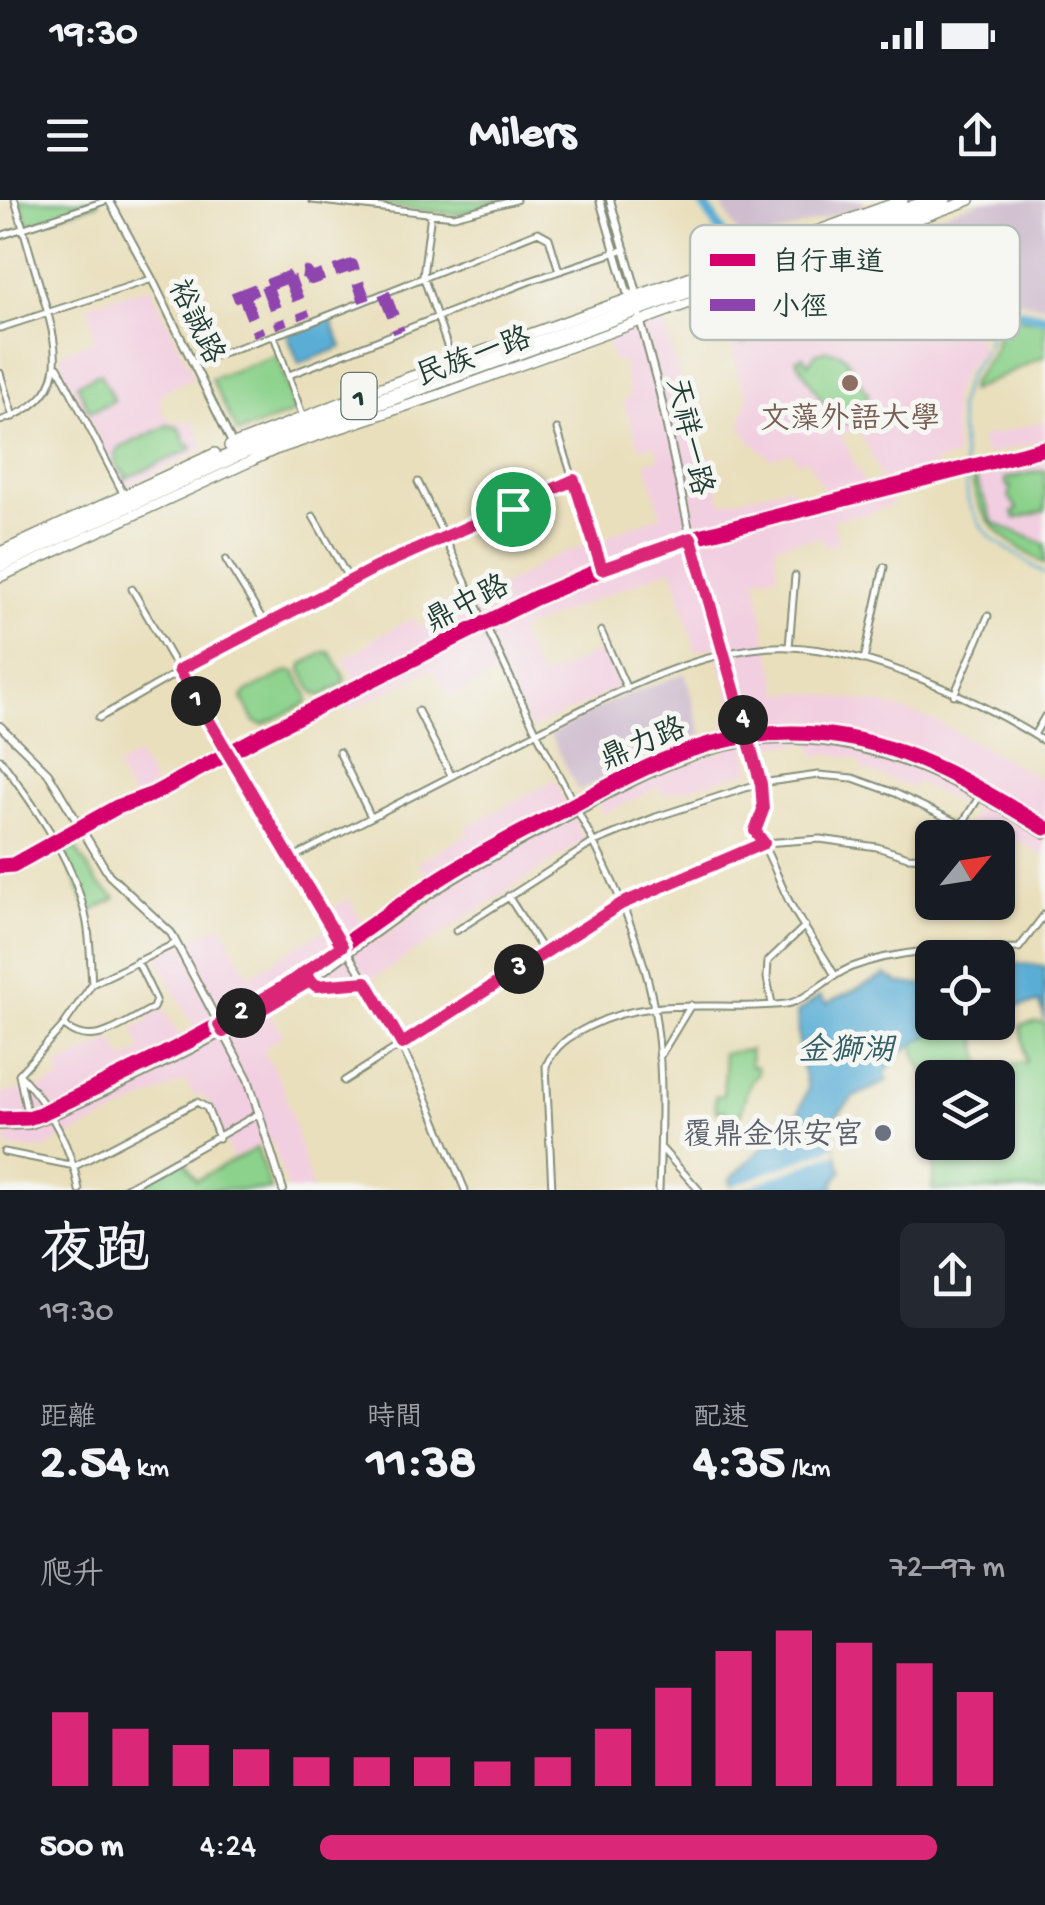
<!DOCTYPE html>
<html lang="zh-TW">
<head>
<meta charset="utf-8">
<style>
	:root { --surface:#171b24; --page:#242831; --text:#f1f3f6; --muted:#9ea1a6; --accent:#db2777 }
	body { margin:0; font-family:"Gochi Hand","LXGW WenKai TC",sans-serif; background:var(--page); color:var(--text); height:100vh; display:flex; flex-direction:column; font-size:38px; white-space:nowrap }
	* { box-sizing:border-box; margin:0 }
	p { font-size:32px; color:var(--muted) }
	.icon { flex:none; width:55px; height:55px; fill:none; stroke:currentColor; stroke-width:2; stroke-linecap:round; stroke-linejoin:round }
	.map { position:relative; height:990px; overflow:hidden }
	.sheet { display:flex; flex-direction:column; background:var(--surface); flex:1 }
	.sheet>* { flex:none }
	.needle { width:65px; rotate:60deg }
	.fabs { position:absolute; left:915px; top:620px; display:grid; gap:20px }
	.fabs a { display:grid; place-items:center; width:100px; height:100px; border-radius:15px; background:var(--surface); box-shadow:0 2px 8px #0004; font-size:50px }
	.pin { position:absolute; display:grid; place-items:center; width:85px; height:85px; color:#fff; margin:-42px; border:5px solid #fff; border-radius:50%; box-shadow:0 2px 10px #0007 }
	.km { position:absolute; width:50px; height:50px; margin:-25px; border-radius:50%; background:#222; color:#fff; font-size:28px; line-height:50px; text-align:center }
	.round { display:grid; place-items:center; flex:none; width:105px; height:105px; border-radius:15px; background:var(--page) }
	.overview { display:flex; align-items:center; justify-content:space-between; height:170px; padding:0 40px }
	h1 { font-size:55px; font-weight:800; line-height:75px }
	.stats { display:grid; grid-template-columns:repeat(3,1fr); gap:15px; height:170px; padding:10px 40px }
	.stats div { display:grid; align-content:center }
	.stats b { font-size:50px; font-weight:800 }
	.stats small { font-size:28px; font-weight:400 }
	.stats p { font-size:28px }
	.chart { height:280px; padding:20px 40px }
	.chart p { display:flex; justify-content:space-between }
	.chart svg { width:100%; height:180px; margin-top:10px; stroke:var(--accent); stroke-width:6 }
	ul { padding:0 40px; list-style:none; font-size:32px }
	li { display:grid; grid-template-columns:160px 120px 1fr; align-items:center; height:75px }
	li i { height:25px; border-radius:12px; background:var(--accent) }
	.status { display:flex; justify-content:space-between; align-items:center; height:70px; padding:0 50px; background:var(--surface); direction:ltr }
	.status svg { height:28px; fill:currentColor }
	header { display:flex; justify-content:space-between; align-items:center; height:130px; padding:0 40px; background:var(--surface); font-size:45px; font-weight:800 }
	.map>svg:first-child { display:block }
	.built { fill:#f2cfe0; fill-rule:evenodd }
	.industrial { fill:#cfbdcf }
	.green { fill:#8cd28c; stroke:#568860; stroke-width:2.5 }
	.water { fill:#5aaed6; stroke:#3c7685; stroke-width:2.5 }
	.pier { fill:#e9dfbc }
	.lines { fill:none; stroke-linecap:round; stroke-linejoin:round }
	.stream { stroke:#5aaed6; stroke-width:2.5 }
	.river { stroke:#5aaed6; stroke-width:10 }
	.minor-casing { stroke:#848e78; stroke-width:9 }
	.tertiary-casing { stroke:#848e78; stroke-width:10 }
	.primary-casing { stroke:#848e78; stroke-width:12 }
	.minor { stroke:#fff; stroke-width:5 }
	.tertiary { stroke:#fff; stroke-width:6 }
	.primary { stroke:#fff; stroke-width:9 }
	.quiet { stroke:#8e44ad; stroke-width:12; stroke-dasharray:25 12; stroke-linecap:butt }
	.cycleway-casing { stroke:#f6f6f2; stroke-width:21 }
	.cycleway { stroke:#d6006c; stroke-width:15 }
	.route-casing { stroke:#fff; stroke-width:20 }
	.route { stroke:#db2777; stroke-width:12 }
	.education-dot { fill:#8d6e63; stroke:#f6f6f2; stroke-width:4 }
	.worship-dot { fill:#6b7280; stroke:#f6f6f2; stroke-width:4 }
	.labels { text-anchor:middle; stroke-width:10; stroke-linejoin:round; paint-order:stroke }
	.shield { fill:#f6f6f2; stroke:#60746d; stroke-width:2.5 }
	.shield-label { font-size:28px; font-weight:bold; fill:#1f3d34 }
	.street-label { font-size:30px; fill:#1f3d34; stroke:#f6f6f2 }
	.education-label { font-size:30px; fill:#785e54; stroke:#f6f6f2 }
	.worship-label { font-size:30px; fill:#5b616d; stroke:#f6f6f2; text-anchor:end }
	.water-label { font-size:32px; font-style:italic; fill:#315f65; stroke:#f6f6f2 }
	.key { fill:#f6f6f2; stroke:#b6beb9; stroke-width:2.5 }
	.key-label { font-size:28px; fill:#1f3d34 }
</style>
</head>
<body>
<div class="status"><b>19:30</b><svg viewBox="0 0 49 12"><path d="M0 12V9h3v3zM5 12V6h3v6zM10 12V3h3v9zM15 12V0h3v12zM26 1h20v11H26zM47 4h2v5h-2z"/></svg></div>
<header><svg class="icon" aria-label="menu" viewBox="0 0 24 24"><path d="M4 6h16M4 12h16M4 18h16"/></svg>Milers<svg class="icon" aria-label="share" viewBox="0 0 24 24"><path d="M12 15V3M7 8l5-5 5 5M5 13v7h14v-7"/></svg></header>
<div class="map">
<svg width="1045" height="990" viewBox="0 0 1045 990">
	<rect width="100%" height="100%" fill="#f6f6f2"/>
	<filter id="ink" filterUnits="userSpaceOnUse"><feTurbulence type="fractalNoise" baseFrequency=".01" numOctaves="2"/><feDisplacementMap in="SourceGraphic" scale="20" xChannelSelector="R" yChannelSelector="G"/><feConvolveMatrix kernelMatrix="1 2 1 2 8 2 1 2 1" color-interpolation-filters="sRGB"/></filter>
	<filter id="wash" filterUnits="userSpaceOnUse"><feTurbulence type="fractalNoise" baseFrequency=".0048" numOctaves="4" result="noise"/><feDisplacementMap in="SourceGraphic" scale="40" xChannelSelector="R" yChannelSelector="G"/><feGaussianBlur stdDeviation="2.25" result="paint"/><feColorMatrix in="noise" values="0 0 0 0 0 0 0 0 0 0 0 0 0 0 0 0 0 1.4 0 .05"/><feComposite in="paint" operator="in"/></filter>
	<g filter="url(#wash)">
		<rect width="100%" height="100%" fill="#e9dfbc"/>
		<!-- built -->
		<path class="built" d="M912 78H928L953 96 969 118 982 150 963 172 952 198 956 257 933 263 937 280 891 292 893 305 867 314 833 319 839 343 825 346 822 337 775 345 778 374 756 378 767 441 781 493H812L888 505 938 522 1045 581V657L1016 639 1005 653 998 648V638L981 637 966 628 975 610 916 583 913 588 860 568V560L829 553 816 556 811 544 745 546 751 571 663 595 660 587 603 614 598 603 655 575 728 549 723 520 729 516 731 502 715 446 696 452 672 368 518 431 540 478 604 449 619 488 530 529 501 471 450 498 433 469 349 511 343 500 330 505 335 515 310 528 303 512 357 484 343 459 362 449 372 439 413 418 418 427 538 367 537 364 661 315 646 262 659 259 656 245 640 248 623 201 630 197 622 161 613 162 606 136 662 116 702 256 709 255 722 303 791 285 796 299 824 290 807 259 797 262 791 252 770 258 749 239 743 230 742 219 748 195 736 170 725 101 752 88 767 95ZM857 228 867 246 882 280 864 283 841 235Z
			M151 87 194 177 161 193V210L169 221 194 222 205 249 124 288 61 168 62 153 94 140 89 104Z
			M1045 221V240L985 255 979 238Z
			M1045 259V344L994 323 975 278Z
			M138 555 155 586 133 599 116 567Z
			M555 580 585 640 362 786 310 790 269 811 283 835 262 849 283 886 312 990H288L271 938 232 959 210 903 200 894 194 896 185 881 40 950 7 947V915L0 914V893L44 887 61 879 56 867 112 840 124 860 142 851 133 829 150 821 147 814 162 805 179 836 194 828 156 755 221 724 249 776 333 724 326 712 348 698 375 742 440 696 418 662 470 633 467 626Z"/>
		<!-- industrial -->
		<path class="industrial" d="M718 0H862L864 5 745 45Z
			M983 0H1045V106L1013 100 939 58 889 50 885 34Z
			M685 473 702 535 655 554 578 591 550 535 606 504Z"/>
		<!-- green -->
		<path class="green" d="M20 0H99L97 4 27 25Z
			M337 0H509L456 14Z
			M750 97 760 105C759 121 755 132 744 144L737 140 735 113 731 108 737 98 742 101Z
			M1007 113 1026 120H1045V156L970 191 971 183 995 149 999 116Z
			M827 150 843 154 868 194 865 211 849 223 837 222 832 216 796 160 803 156 808 164 815 154Z
			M277 155 296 212 238 233 211 179Z
			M100 173 114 201 90 212 77 184Z
			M168 225 180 228 186 245H190L192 249 124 279 126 274C116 268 112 260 118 249Z
			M1045 270V311L1015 319 1013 312 1018 310 1009 297 1011 286H1007L1005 279Z
			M972 278H975L994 323 1045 344V364C1008 341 978 325 972 278Z
			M325 452 331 453 345 479 343 484 321 496 314 493 301 470 303 464Z
			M288 471 295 472 308 496 307 503 263 525 255 522 242 498 245 493Z
			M70 640 99 685 116 698 89 713 61 645Z
			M1036 822 1045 823V990H932L937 943 998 942V878H932V890L915 855V843C941 829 946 827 975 829L982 869 1026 862 1021 825Z
			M750 850 751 866 757 867 758 873C737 896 749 911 730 933H725L720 927 726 922 725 910 716 911 715 896 723 895 725 868 722 853Z
			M257 948 271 990H130L184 960 196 980Z"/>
		<!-- water -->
		<path class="water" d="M330 118 342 147 299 164 287 134Z
			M998 761 1045 766V820L1040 803 998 809Z
			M886 775 899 783 921 785 932 777V822L948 823 900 853 885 873 888 881 854 897 828 924 842 971 835 980 833 990H733L729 980 798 914 808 888 799 855 797 813 820 796 826 804Z"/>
		<!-- pier -->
		<path class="pier" d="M834 943 837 955 833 954 740 990H731L730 987 831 948Z"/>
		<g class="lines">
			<!-- stream -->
			<path class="stream" d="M991 102 988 145 967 177 958 207 968 301 981 326 994 340 1045 374"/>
			<!-- river -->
			<path class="river" d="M701 0 742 65
				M755 76 769 82 890 69H931L1004 110 1045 117"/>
		</g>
	</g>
	<g filter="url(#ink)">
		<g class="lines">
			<defs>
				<path id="minor" d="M312 0 454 16 516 0
					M431 13 423 76 452 160
					M0 36 108 0
					M0 128 152 79
					M274 136 303 217
					M193 163 307 124 538 32 549 38 559 71
					M58 167 124 295
					M0 173 13 217
					M289 175 530 81 625 49
					M0 221C70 198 60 154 43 96 33 64 24 32 15 0
					M557 229 602 369
					M418 282C458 364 495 447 535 529 578 614 630 699 651 793 665 856 661 926 659 990
					M313 316 350 381
					M226 360 266 425
					M132 389 226 553 381 807 421 885 465 990
					M601 431 627 489
					M789 447 795 376
					M864 460 884 367
					M954 495 988 416
					M418 511 451 575
					M99 518 220 448 350 381 573 280
					M1034 535 1045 516
					M749 542 761 583 763 610 755 631C771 654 778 681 791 705 804 729 821 750 834 774
					M339 552 371 617
					M0 559C34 605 72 657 85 714 91 736 90 761 92 784
					M953 638 981 594
					M290 659C362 622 434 585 506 548 587 507 698 443 790 447 873 451 976 498 1045 542
					M508 696 544 752
					M456 731 594 642 656 617 761 583 818 575 853 578 895 593 962 625
					M306 772 315 786 365 782
					M772 804 767 778 768 761 805 726
					M64 826C94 850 123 823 153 808L156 800 137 761
					M659 858 691 805
					M22 877C50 907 72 949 79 990
					M344 881 621 704 764 643 820 639 877 647 908 657 932 658
					M28 918 19 874 63 826 92 784 176 743
					M662 949 699 990
					M4 952 75 966 197 902 207 908 219 938
					M123 990 260 913
					M552 990 546 866C555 845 570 836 590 826 653 794 718 812 786 804 805 802 831 774 852 767 905 747 963 749 1019 748L1045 714"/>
				<path id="tertiary" d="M109 0 152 79 233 245
					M600 0 627 92 632 96
					M610 0 636 89 634 96
					M637 108 660 194 693 348 747 536
					M0 526 48 573 109 675 171 733 248 879 283 990
					M0 666 13 665 117 607 153 594 260 536 535 398 598 371 691 338 1045 248
					M0 919 28 918 40 914C119 877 200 839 274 792 327 759 377 719 430 685 472 657 517 635 562 611 648 565 715 526 817 534 902 540 974 585 1045 628
					M0 926 30 925 50 917C133 880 216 840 293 792 339 762 382 726 429 695 477 663 529 638 580 610 646 573 709 541 786 540 880 538 967 587 1045 635"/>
				<path id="primary" d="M229 246 368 192 903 0
					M0 352 215 253
					M0 359 244 247 928 0
					M0 367 246 253 946 0
					M0 377 275 250 439 195 970 0"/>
			</defs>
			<!-- minor casing -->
			<use href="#minor" class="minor-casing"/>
			<!-- tertiary casing -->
			<use href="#tertiary" class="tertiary-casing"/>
			<!-- primary casing -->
			<use href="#primary" class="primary-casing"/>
			<!-- minor -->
			<use href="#minor" class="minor"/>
			<!-- tertiary -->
			<use href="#tertiary" class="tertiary"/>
			<!-- primary -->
			<use href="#primary" class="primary"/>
			<!-- quiet -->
			<path class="quiet" d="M289 77 305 118
				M266 85 282 127
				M384 93 399 132
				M243 94 259 135
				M233 98 301 72 307 73 311 79 352 65 365 101"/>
			<defs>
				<path id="cycleway" d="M0 666 13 665 117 607 153 594 260 536 535 398 598 371 691 338 1045 248
					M0 919 28 918 40 914C119 877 200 839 274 792 327 759 377 719 430 685 472 657 517 635 562 611 648 565 715 526 817 534 902 540 974 585 1045 628"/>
			</defs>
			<!-- cycleway casing -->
			<use href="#cycleway" class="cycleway-casing"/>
			<!-- cycleway -->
			<use href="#cycleway" class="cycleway"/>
		</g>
	</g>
	<g class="lines" filter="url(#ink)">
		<defs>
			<path id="route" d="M574 280 602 369 691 338 761 584 763 610 755 631 764 643 621 704 402 844 366 782 316 786 311 780 223 832 219 825 286 785 342 746 179 470 375 368Z"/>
		</defs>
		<!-- route casing -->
		<use href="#route" class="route-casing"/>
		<!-- route -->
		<use href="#route" class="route"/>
	</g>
	<!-- markers -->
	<circle class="education-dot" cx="850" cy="183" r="10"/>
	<circle class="worship-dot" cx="883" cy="933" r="10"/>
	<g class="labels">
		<!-- shield labels -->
		<rect class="shield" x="341.5" y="173" width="35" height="46" rx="8"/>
		<g class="shield-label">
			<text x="359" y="206">1</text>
		</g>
		<!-- street labels -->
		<g class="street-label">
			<text transform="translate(198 121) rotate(64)" y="10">裕誠路</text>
			<text transform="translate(473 155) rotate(-20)" y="10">民族一路</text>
			<text transform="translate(691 236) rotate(77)" y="10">天祥一路</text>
			<text transform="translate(466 402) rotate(-27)" y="10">鼎中路</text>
			<text transform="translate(642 542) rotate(-23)" y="10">鼎力路</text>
		</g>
		<!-- education labels -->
		<g class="education-label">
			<text x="850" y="227">文藻外語大學</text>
		</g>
		<!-- worship labels -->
		<g class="worship-label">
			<text x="863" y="943">覆鼎金保安宮</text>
		</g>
		<!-- water labels -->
		<g class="water-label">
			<text x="846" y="859">金獅湖</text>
		</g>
	</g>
	<!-- legend -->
	<rect x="690" y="25" width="330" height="115" rx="15" class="key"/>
	<rect x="710" y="54" width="45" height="12" fill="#d6006c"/>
	<rect x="710" y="99" width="45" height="12" fill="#8e44ad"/>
	<g class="key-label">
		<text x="772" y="70">自行車道</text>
		<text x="772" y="115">小徑</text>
	</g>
</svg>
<div class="fabs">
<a><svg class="needle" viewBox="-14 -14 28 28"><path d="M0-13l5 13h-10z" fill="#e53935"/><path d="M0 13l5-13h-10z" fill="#9ea1a6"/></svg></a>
<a><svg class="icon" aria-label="locate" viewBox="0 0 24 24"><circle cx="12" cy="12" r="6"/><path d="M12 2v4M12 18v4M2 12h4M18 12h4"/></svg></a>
<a><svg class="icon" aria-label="layers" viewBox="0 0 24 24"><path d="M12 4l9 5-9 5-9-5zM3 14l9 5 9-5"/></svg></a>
</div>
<div class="pin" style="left:513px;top:309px;background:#1e9e55"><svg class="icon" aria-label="arrive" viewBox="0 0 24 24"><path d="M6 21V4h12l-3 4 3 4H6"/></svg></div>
<b class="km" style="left:196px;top:501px">1</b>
<b class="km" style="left:241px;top:813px">2</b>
<b class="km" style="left:519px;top:769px">3</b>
<b class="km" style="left:743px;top:520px">4</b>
</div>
<section class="sheet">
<div class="overview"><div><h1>夜跑</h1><p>19:30</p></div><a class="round"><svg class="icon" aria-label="share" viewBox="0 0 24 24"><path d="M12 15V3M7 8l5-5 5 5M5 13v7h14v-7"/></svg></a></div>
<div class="stats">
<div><p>距離</p><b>2.54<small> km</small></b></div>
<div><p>時間</p><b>11:38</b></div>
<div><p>配速</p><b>4:35<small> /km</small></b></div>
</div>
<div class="chart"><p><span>爬升</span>72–97 m</p>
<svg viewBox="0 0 160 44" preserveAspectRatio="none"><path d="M5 44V26M15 44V30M25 44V34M35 44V35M45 44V37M55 44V37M65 44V37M75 44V38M85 44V37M95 44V30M105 44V20M115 44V11M125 44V6M135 44V9M145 44V14M155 44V21"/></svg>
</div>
<ul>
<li><b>500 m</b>4:24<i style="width:90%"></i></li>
</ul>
</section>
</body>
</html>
